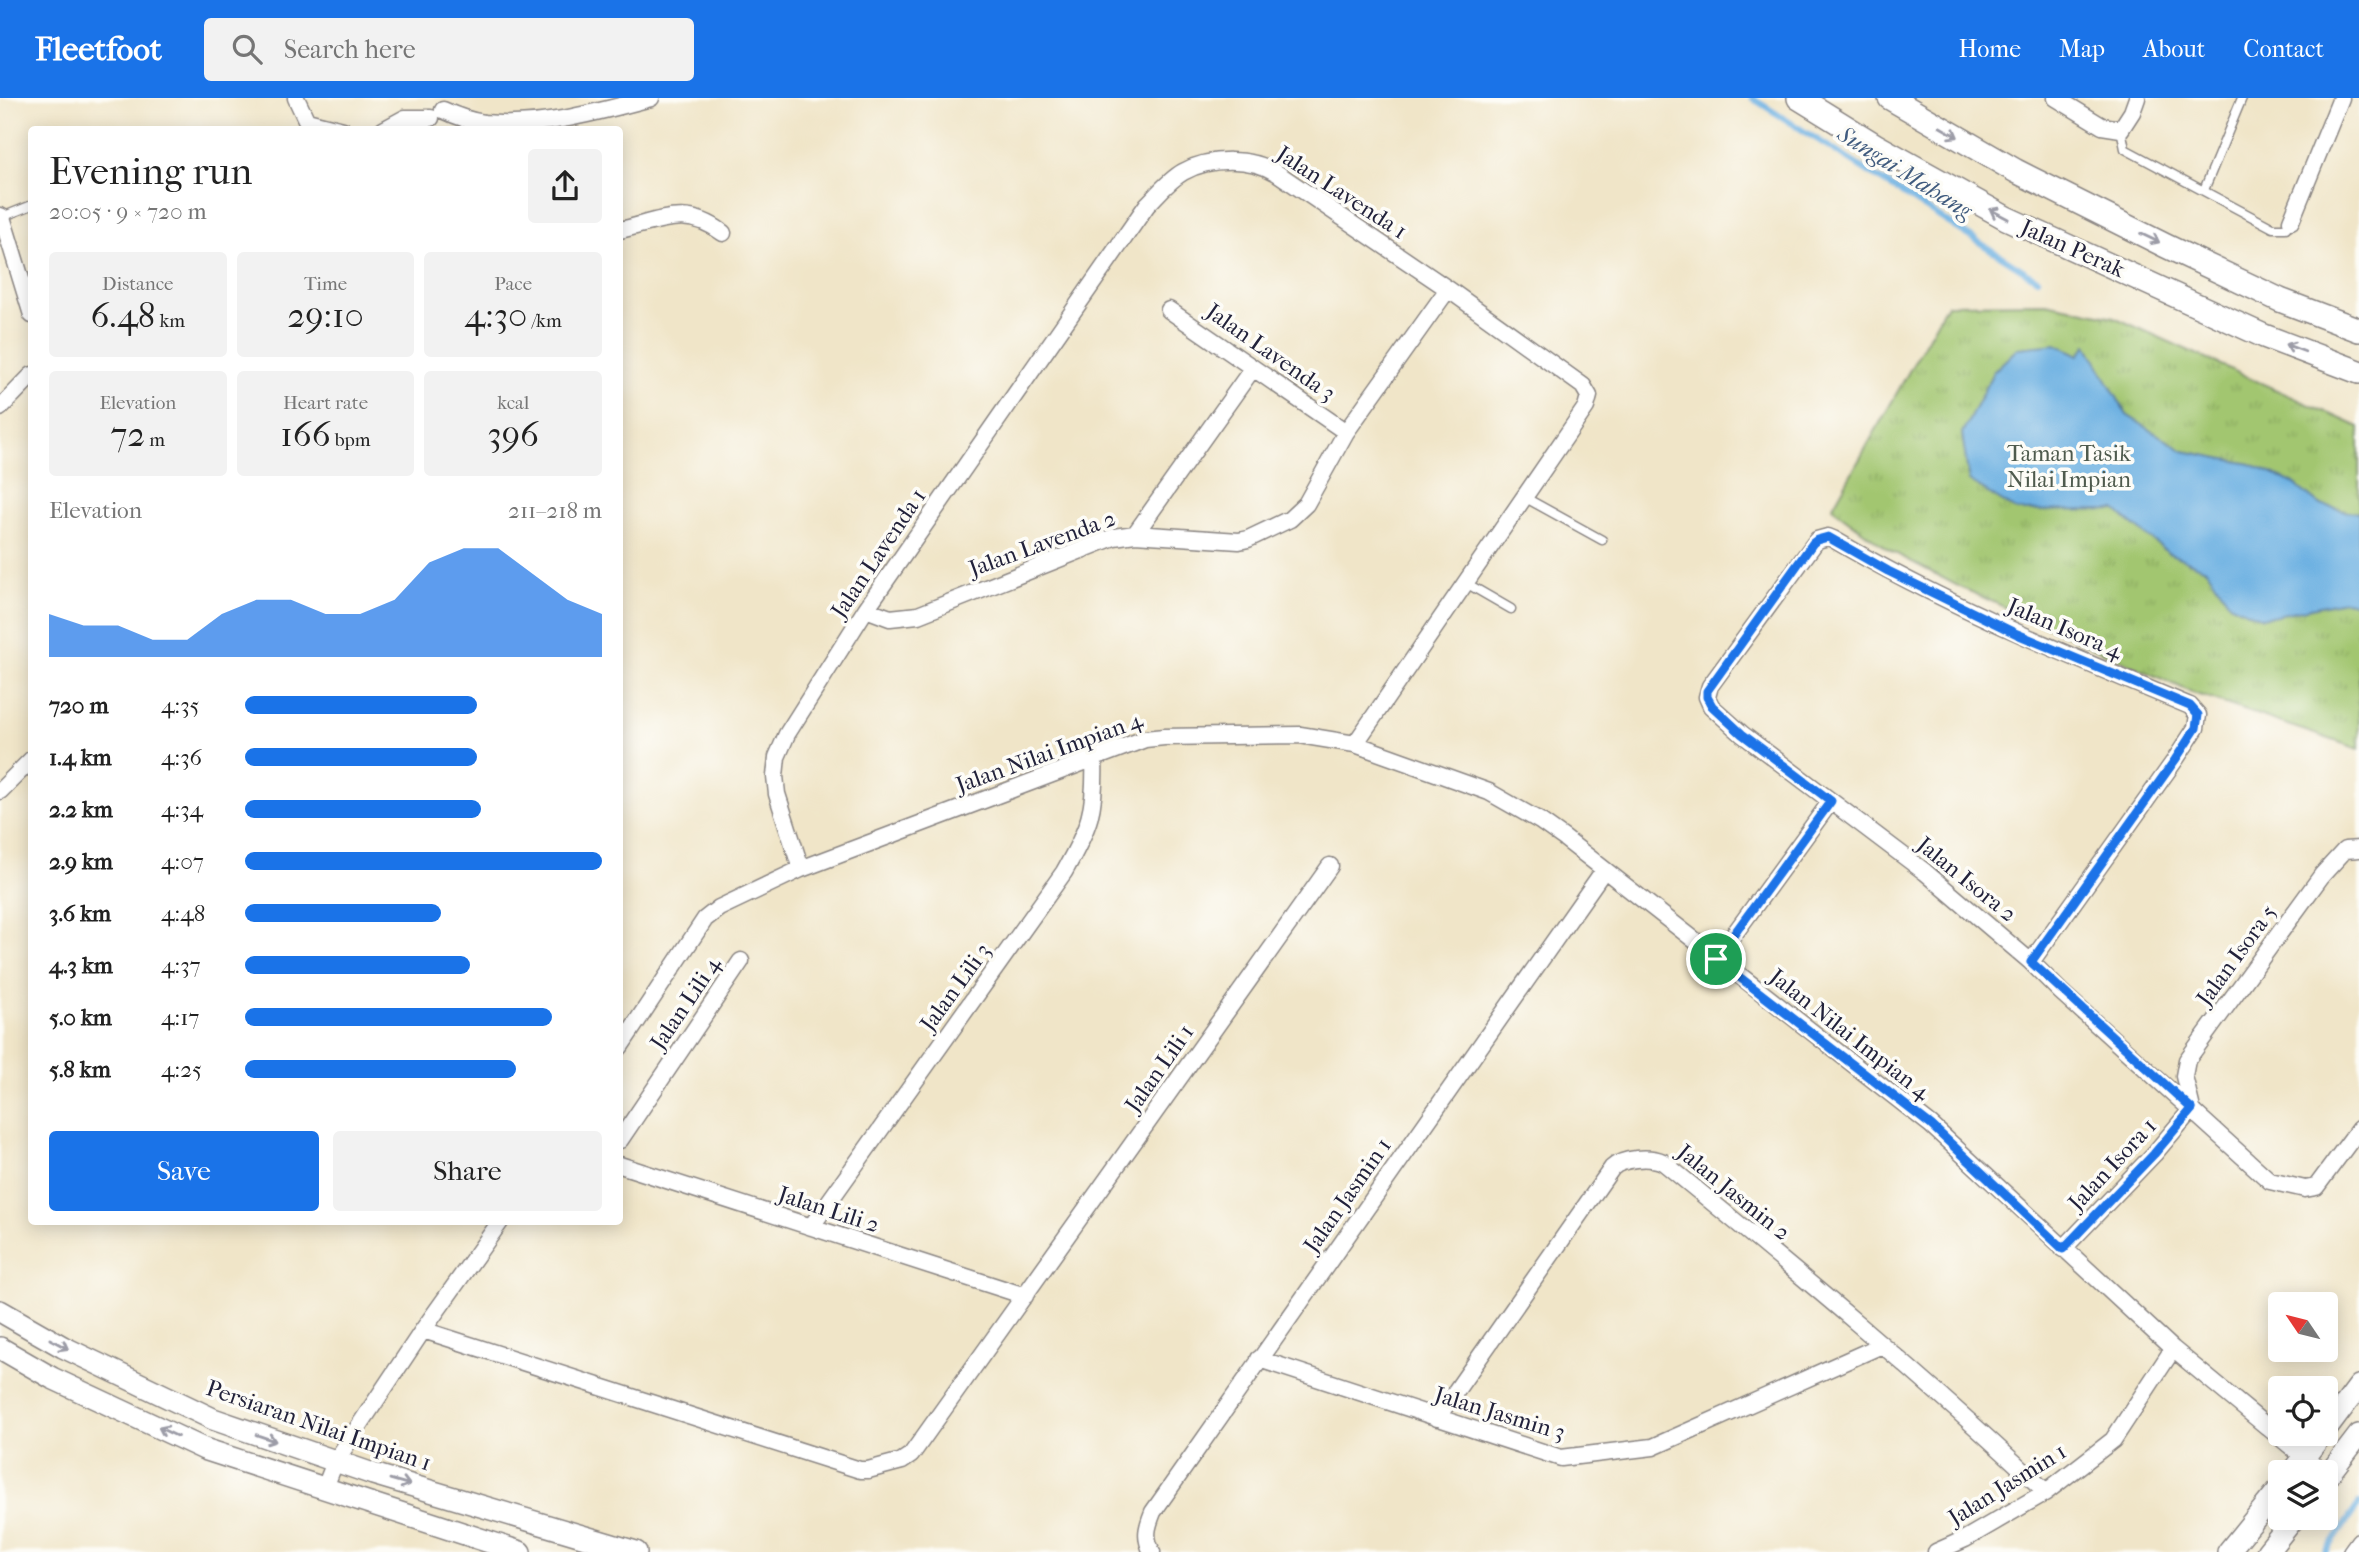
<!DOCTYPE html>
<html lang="en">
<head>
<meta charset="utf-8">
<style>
	:root { --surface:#fff; --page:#f2f2f2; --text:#222; --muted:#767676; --accent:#1a73e8 }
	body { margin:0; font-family:"IM FELL French Canon",serif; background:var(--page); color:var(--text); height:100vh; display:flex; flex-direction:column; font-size:26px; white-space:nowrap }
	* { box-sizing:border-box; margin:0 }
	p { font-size:23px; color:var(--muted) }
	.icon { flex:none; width:38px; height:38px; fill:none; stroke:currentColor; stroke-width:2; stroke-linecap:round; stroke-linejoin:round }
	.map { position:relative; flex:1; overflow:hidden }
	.sheet { position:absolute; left:28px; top:28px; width:595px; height:1099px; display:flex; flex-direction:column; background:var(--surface); border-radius:7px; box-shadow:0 4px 18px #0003 }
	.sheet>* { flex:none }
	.needle { width:46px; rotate:305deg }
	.controls { position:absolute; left:2268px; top:1194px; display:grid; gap:14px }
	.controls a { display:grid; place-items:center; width:70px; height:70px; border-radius:7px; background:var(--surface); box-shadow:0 4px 18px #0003; font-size:35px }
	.pin { position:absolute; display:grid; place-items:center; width:60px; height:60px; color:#fff; margin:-30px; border:4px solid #fff; border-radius:50%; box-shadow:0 2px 7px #0007 }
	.round { display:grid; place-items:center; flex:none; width:74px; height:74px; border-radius:7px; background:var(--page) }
	.overview { display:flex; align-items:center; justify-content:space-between; height:119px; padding:0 21px }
	h1 { font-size:38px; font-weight:600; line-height:52px }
	.metrics { display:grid; grid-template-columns:repeat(3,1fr); gap:10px; height:119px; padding:7px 21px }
	.metrics div { display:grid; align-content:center; border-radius:7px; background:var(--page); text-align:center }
	.metrics b { font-size:35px; font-weight:600 }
	.metrics small { font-size:19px; font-weight:400 }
	.metrics p { font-size:19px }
	.chart { height:196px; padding:14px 21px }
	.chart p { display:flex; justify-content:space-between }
	.chart svg { width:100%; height:126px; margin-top:7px; fill:var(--accent); opacity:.7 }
	.button { display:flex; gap:14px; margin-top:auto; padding:14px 21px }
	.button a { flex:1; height:80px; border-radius:7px; background:var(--accent); color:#fff; font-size:28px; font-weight:600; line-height:80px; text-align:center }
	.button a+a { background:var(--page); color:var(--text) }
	ul { padding:0 21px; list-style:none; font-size:23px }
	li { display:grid; grid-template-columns:112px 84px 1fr; align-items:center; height:52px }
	li i { height:18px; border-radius:9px; background:var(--accent) }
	header { display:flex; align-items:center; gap:42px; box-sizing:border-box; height:98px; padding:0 35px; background:var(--accent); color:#fff }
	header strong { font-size:33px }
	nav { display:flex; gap:38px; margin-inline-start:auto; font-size:24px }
	.search { width:490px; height:63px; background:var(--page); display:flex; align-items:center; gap:18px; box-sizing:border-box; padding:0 24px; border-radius:7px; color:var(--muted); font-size:26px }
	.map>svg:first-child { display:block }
	.grass { fill:url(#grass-tufts); stroke:#627456; stroke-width:2 }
	.water { fill:#6db1e2; stroke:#486a8e; stroke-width:2 }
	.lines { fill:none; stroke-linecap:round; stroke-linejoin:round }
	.stream { stroke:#6db1e2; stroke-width:6 }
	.service-casing { stroke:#898482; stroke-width:11 }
	.minor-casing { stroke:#898482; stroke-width:19 }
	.tertiary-casing { stroke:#898482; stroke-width:24 }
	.secondary-casing { stroke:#898482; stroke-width:26 }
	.service { stroke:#fff; stroke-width:8 }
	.minor { stroke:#fff; stroke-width:16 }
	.tertiary { stroke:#fff; stroke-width:21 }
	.secondary { stroke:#fff; stroke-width:23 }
	.oneway { stroke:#9c9ca7 }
	.route-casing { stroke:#fff; stroke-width:14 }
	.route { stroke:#1a73e8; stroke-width:9 }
	.labels { text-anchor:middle; stroke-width:7; stroke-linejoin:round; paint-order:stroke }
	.street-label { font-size:23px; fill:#22223b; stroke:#fdfcf7 }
	.park-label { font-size:23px; fill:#4f5b4e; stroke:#fdfcf7 }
	.water-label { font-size:24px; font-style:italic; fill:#405b7e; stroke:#fdfcf7 }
</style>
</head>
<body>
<header>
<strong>Fleetfoot</strong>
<div class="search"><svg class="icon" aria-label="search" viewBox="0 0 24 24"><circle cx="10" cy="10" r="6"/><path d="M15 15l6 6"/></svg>Search here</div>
<nav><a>Home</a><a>Map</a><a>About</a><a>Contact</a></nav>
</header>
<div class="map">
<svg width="2359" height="1454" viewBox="0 0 2359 1454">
	<defs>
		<pattern id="grass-tufts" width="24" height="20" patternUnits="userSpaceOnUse" patternTransform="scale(1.75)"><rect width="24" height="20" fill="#a2c670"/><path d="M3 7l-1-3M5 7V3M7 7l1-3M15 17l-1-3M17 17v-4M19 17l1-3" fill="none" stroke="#8baa62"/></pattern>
	</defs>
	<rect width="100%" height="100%" fill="#fdfcf7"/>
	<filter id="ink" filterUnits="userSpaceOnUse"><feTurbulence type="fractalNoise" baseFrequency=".0143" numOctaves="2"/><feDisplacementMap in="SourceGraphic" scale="14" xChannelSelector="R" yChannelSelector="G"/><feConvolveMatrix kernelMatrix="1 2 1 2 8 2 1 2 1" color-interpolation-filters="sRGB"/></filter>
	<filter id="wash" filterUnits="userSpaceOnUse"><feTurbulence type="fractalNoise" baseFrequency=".00686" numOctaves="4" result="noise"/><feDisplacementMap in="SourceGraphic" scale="28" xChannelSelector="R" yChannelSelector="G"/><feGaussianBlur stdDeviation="1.57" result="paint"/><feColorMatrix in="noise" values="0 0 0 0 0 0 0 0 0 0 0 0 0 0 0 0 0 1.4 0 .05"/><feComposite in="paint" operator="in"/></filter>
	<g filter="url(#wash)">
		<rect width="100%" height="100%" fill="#f0e5c8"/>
		<!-- grass -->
		<path class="grass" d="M2046 205 2114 219 2359 329V651L2193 595 1958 488 1887 451 1832 410 1947 206Z"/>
		<!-- water -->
		<path class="water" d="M2056 246 2079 257 2087 247 2127 317 2184 353 2251 366 2293 385 2320 407 2359 415V506L2345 503 2262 520 2231 507 2206 471 2168 455 2115 412 2017 413 1969 383 1962 336 1993 274 2018 250Z"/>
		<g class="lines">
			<!-- stream -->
			<path class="stream" d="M1752 0 2037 181
				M2326 1454 2359 1406"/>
		</g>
	</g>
	<g filter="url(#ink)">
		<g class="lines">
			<defs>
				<path id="service" d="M2121 31 2125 51 2273 130H2286L2291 123
					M2204 92 2242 0
					M2 119 32 107
					M1524 399 1602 442
					M1466 485 1511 511"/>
				<path id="minor" d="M296 0 311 32
					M2056 0 2102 28 2121 31 2132 14 2137 0
					M443 12C456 18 470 23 484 25 539 31 598 14 651 0
					M307 23 343 32
					M383 32 405 20H431
					M0 118 2 119 32 217
					M2291 123 2341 0
					M620 132C660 123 687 107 723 135
					M1169 212 1346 334
					M0 310 32 277
					M1135 436 1253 270
					M866 511 890 520 918 517 1114 439 1135 436 1239 443 1248 441 1290 421 1306 406 1346 334 1448 191
					M0 693 32 661
					M801 771 777 696 775 678 777 659 787 636 866 511 1147 107C1158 96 1169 82 1183 74 1210 59 1251 59 1277 75L1448 191 1583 288 1589 298 1586 309 1355 646
					M1716 861 1831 703
					M2031 864 2175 662 2196 630 2198 617 2190 608C2068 557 1947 508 1833 441L1828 439 1817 442 1710 588 1707 599 1711 608 1742 636 1925 774 2031 864 2061 894 2270 1083 2305 1091 2316 1089 2359 1031
					M620 949 705 821 719 810 801 771 1145 641 1164 639 1300 637 1355 646 1489 694 1540 723 1564 740 1931 1027 2173 1251 2322 1374
					M620 1042 741 863
					M620 1067 1025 1198
					M811 1129 1064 774C1090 728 1096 712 1094 659
					M2063 1151 2154 1056 2192 1011 2184 978 2187 962 2322 777 2345 752 2359 751
					M423 1232 860 1372H868L902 1363 911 1357 1330 768
					M1259 1261 1561 1360 1653 1349 1882 1247
					M1437 1320 1612 1070C1622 1060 1650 1058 1663 1064 1794 1171 1923 1278 2046 1394
					M324 1392 335 1364 423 1232 500 1124
					M1152 1454C1144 1439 1147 1429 1153 1414L1604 772
					M1936 1454 1965 1441 2046 1394 2113 1342 2173 1251
					M2351 1454 2359 1443"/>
				<path id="tertiary" d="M0 1213 63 1249 213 1321 373 1376 636 1454
					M0 1250 52 1280 204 1351 520 1454
					M2326 1332 2359 1288
					M2293 1374 2323 1335
					M2326 1380 2359 1337
					M2228 1454 2280 1390
					M2267 1454 2295 1419"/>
				<path id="secondary" d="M1799 0 1875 47 2006 120 2264 238 2359 274
					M1890 0 2016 73 2166 148 2280 202 2359 232"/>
			</defs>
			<!-- service casing -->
			<use href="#service" class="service-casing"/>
			<!-- minor casing -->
			<use href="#minor" class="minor-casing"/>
			<!-- tertiary casing -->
			<use href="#tertiary" class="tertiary-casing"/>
			<!-- secondary casing -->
			<use href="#secondary" class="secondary-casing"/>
			<!-- service -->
			<use href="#service" class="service"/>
			<!-- minor -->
			<use href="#minor" class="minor"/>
			<!-- tertiary -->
			<use href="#tertiary" class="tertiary"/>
			<!-- secondary -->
			<use href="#secondary" class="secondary"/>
		</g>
		<!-- one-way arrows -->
		<defs><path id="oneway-shaft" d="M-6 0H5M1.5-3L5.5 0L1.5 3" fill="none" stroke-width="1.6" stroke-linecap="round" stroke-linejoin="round" transform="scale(1.75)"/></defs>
		<g class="oneway">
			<use href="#oneway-shaft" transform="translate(1949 34) rotate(30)"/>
			<use href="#oneway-shaft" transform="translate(1999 116) rotate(-152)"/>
			<use href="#oneway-shaft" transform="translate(2150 140) rotate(26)"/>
			<use href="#oneway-shaft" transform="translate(2295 250) rotate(-159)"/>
			<use href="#oneway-shaft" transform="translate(59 1246) rotate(29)"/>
			<use href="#oneway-shaft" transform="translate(168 1334) rotate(-155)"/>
			<use href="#oneway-shaft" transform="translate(266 1340) rotate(19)"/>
			<use href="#oneway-shaft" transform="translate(400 1384) rotate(16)"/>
		</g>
	</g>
	<g class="lines" filter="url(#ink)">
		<defs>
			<path id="route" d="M1828 439 1888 473 2017 536 2190 608 2198 617 2196 630 2175 662 2031 864 2192 1011 2154 1056 2063 1151 1931 1027 1716 861 1831 703 1742 636 1712 608 1707 599V593L1813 445 1817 442Z"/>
		</defs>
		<!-- route casing -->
		<use href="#route" class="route-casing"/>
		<!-- route -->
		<use href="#route" class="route"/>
	</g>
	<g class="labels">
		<!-- street labels -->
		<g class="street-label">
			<text transform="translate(1342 94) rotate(33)" y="8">Jalan Lavenda 1</text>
			<text transform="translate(2073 150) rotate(24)" y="8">Jalan Perak</text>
			<text transform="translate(1271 254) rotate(35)" y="8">Jalan Lavenda 3</text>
			<text transform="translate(1042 445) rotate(-20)" y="8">Jalan Lavenda 2</text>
			<text transform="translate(878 455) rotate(-56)" y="8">Jalan Lavenda 1</text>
			<text transform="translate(2065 530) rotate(23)" y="8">Jalan Isora 4</text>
			<text transform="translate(1049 654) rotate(-20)" y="8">Jalan Nilai Impian 4</text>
			<text transform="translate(1967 781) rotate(39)" y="8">Jalan Isora 2</text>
			<text transform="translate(2236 857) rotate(-54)" y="8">Jalan Isora 5</text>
			<text transform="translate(955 889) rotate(-54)" y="8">Jalan Lili 3</text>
			<text transform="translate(685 905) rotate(-56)" y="8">Jalan Lili 4</text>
			<text transform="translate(1850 936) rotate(38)" y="8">Jalan Nilai Impian 4</text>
			<text transform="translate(1159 970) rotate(-55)" y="8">Jalan Lili 1</text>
			<text transform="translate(2112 1066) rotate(-47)" y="8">Jalan Isora 1</text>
			<text transform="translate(1734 1094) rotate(39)" y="8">Jalan Jasmin 2</text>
			<text transform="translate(1347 1097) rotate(-55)" y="8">Jalan Jasmin 1</text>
			<text transform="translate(829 1111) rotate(18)" y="8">Jalan Lili 2</text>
			<text transform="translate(1500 1315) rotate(17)" y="8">Jalan Jasmin 3</text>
			<text transform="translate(319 1327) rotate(19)" y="8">Persiaran Nilai Impian 1</text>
			<text transform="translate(2007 1386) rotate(-32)" y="8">Jalan Jasmin 1</text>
		</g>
		<!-- park labels -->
		<g class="park-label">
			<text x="2069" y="363">Taman Tasik<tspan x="2069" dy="26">Nilai Impian</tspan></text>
		</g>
		<!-- water labels -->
		<g class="water-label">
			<text transform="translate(1905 74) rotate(32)" y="8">Sungai Mahang</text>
		</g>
	</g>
</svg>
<div class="controls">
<a><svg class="needle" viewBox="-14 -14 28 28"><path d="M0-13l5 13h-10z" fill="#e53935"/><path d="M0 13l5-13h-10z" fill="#767676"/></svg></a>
<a><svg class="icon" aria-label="locate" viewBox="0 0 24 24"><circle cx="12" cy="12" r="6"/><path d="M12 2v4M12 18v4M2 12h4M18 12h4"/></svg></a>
<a><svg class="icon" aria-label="layers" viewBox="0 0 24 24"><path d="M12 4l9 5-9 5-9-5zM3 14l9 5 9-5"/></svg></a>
</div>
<div class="pin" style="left:1716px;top:861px;background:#1e9e55"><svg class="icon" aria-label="arrive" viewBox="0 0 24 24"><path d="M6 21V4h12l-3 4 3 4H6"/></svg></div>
<section class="sheet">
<div class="overview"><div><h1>Evening run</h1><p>20:05 · 9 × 720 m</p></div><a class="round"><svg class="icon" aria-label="share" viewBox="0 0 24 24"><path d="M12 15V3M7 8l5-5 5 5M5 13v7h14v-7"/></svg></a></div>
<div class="metrics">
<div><p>Distance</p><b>6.48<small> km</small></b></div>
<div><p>Time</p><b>29:10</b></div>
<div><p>Pace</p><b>4:30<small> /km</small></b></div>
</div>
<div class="metrics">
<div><p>Elevation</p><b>72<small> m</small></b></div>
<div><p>Heart rate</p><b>166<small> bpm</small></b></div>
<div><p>kcal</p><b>396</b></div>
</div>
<div class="chart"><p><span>Elevation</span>211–218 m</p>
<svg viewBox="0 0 160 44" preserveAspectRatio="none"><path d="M0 44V29L10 33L20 33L30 38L40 38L50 29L60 24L70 24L80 29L90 29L100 24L110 11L120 6L130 6L140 15L150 24L160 29V44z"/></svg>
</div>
<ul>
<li><b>720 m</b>4:35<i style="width:65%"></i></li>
<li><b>1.4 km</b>4:36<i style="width:65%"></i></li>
<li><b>2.2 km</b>4:34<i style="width:66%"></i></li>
<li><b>2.9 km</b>4:07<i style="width:100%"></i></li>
<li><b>3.6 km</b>4:48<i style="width:55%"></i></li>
<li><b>4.3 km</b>4:37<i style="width:63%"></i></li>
<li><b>5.0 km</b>4:17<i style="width:86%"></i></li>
<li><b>5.8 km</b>4:25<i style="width:76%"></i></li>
</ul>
<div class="button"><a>Save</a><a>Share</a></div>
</section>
</div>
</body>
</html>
